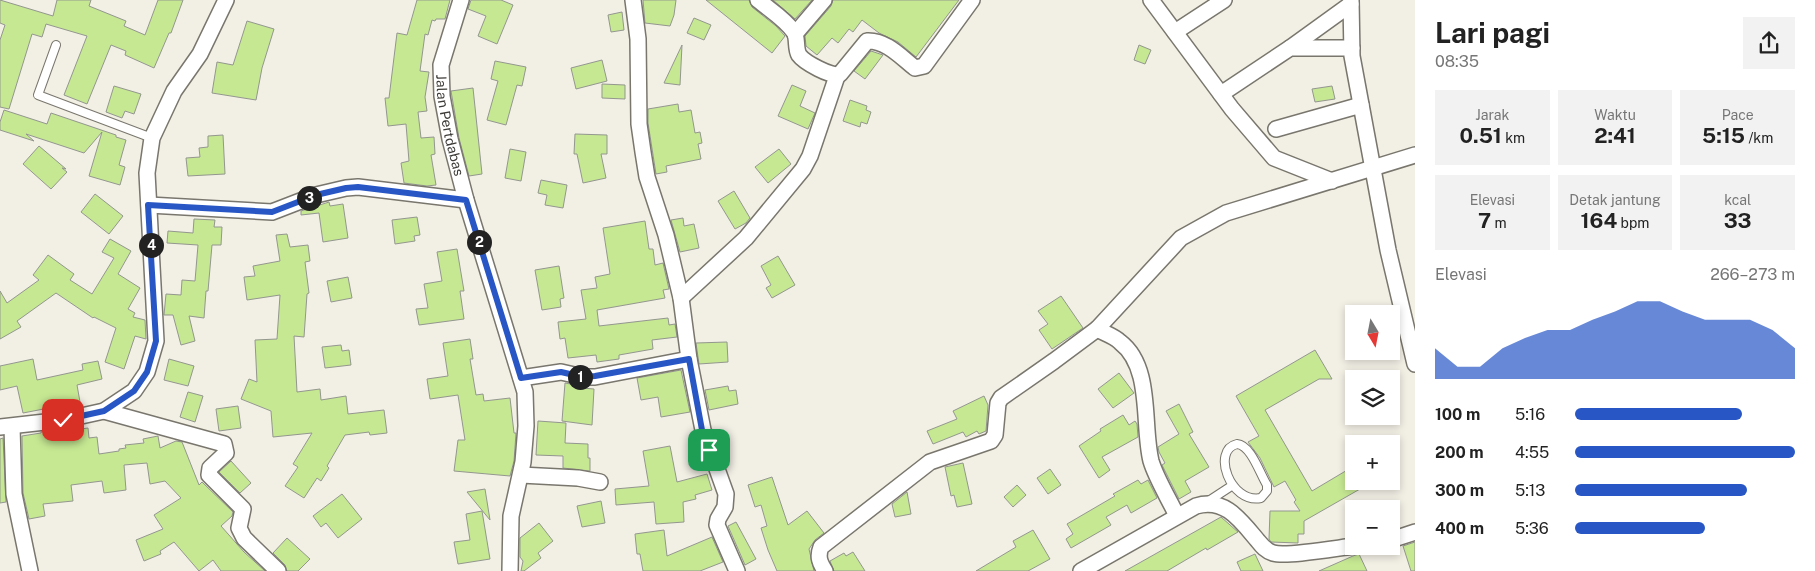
<!DOCTYPE html>
<html lang="id">
<head>
<meta charset="utf-8">
<style>
	:root { --surface:#fff; --page:#f2f2f2; --text:#222; --muted:#767676; --accent:#2857c5 }
	body { margin:0; font-family:"Public Sans",sans-serif; background:var(--page); color:var(--text); height:100vh; display:flex; flex-direction:column; font-size:19px; white-space:nowrap }
	* { box-sizing:border-box; margin:0 }
	p { font-size:16px; color:var(--muted) }
	.icon { flex:none; width:28px; height:28px; fill:none; stroke:currentColor; stroke-width:2; stroke-linecap:round; stroke-linejoin:round }
	.map { position:relative; flex:1; overflow:hidden }
	.details { display:flex; flex-direction:column; background:var(--surface); width:400px }
	.details>* { flex:none }
	.needle { width:32px; rotate:170deg }
	.controls { position:absolute; left:1345px; top:305px; display:grid; gap:10px }
	.controls a { display:grid; place-items:center; width:55px; height:55px; border-radius:0px; background:var(--surface); box-shadow:0 2px 8px #0003; font-size:25px }
	.pin { position:absolute; display:grid; place-items:center; width:42px; height:42px; color:#fff; margin:-21px; border-radius:10px; box-shadow:0 2px 8px #0006 }
	.km { position:absolute; width:25px; height:25px; margin:-12px; border-radius:50%; background:#222; color:#fff; font-size:14px; line-height:25px; text-align:center }
	.round { display:grid; place-items:center; flex:none; width:52px; height:52px; border-radius:0px; background:var(--page) }
	.overview { display:flex; align-items:center; justify-content:space-between; height:85px; padding:0 20px }
	h1 { font-size:28px; font-weight:700; line-height:38px }
	.figures { display:grid; grid-template-columns:repeat(3,1fr); gap:8px; height:85px; padding:5px 20px }
	.figures div { display:grid; align-content:center; border-radius:0px; background:var(--page); text-align:center }
	.figures b { font-size:21px; font-weight:700 }
	.figures small { font-size:14px; font-weight:400 }
	.figures p { font-size:14px }
	.chart { height:140px; padding:10px 20px }
	.chart p { display:flex; justify-content:space-between }
	.chart svg { width:100%; height:90px; margin-top:5px; fill:var(--accent); opacity:.7 }
	ul { padding:0 20px; list-style:none; font-size:16px }
	li { display:grid; grid-template-columns:80px 60px 1fr; align-items:center; height:38px }
	li i { height:12px; border-radius:6px; background:var(--accent) }
	main { display:flex; flex:1; min-height:0 }
	.map>svg:first-child { display:block }
	.building { fill:#c6e893; stroke:#93978e }
	.lines { fill:none; stroke-linecap:round; stroke-linejoin:round }
	.service-casing { stroke:#79766d; stroke-width:10 }
	.minor-casing { stroke:#79766d; stroke-width:18 }
	.service { stroke:#fff; stroke-width:8 }
	.minor { stroke:#fff; stroke-width:15 }
	.route-casing { stroke:#fff; stroke-width:10 }
	.route { stroke:#2857c5; stroke-width:6 }
	.labels { text-anchor:middle; stroke-width:4; stroke-linejoin:round; paint-order:stroke }
	.street-label { font-size:14px; fill:#3d3b37; stroke:#fff }
</style>
</head>
<body>
<main>
<div class="map">
<svg width="1415" height="571" viewBox="0 0 1415 571">
	<rect width="100%" height="100%" fill="#f2efe5"/>
	<!-- building -->
	<path class="building" d="M0 0 53 16 57 0H91L89 6 126 21 124 26 145 35 158 0H183L171 33H169L154 68 125 55 126 51 111 45 87 104 64 95 87 36 46 24 42 37 32 34 9 109 0 107V40L5 25 0 23Z
		M417 0H450L445 19H436L435 21 432 20 428 35 425 34 420 71 429 72 425 97 427 111 418 112 421 138 434 137 435 154 431 155 436 185 427 186 404 183 401 163 409 161 406 124 388 126 385 98H389L397 33 407 35Z
		M471 0H501L513 5 497 44 478 36 486 16 468 9Z
		M643 0H676L674 15 670 26 645 23Z
		M706 0H749L752 7 776 26 785 36 772 53Z
		M773 0H812L795 19Z
		M833 0H959L916 57 898 42 879 33 862 20 853 32 849 29 838 43 832 38 817 55 806 46 805 36 831 6Z
		M622 12 624 30 611 32 608 15Z
		M694 18 711 25 704 40 687 33Z
		M247 21 274 29 262 68 256 100 212 93 217 62 233 65Z
		M682 45 680 85 664 83Z
		M1139 45 1151 50 1145 64 1134 60Z
		M871 51 883 55 865 79 854 71Z
		M602 60 607 81 576 89 571 68Z
		M495 61 526 67 522 86 517 85 506 125 487 120 498 81 491 79Z
		M602 84 625 85V99L602 98Z
		M792 85 806 91 800 106 815 113 808 129 778 116Z
		M114 86 141 94 134 114 125 111 122 118 106 112Z
		M1332 86 1335 99 1315 102 1312 89Z
		M473 88 482 174 469 176 459 138 451 91Z
		M850 100 867 106 866 110 871 112 867 124 861 122 860 127 843 121Z
		M678 104 679 112 691 110 695 133 700 132 702 143 698 144 701 159 666 166 667 172 656 174 648 123V109Z
		M4 110 47 124 51 113 116 135V137L126 140 119 165 125 167 120 185 89 176 102 132 84 153 26 134 34 141 0 130V122Z
		M575 134 607 135V154H601L606 178 583 183 577 154H574Z
		M223 135 225 174 188 176 186 158 200 157 199 148 208 147V136Z
		M39 146 66 169 62 168 67 172 51 189 23 164Z
		M510 149 526 152 521 181 505 178Z
		M779 149 791 164 768 183 755 167Z
		M541 180 567 185 563 208 545 205 547 195 538 193Z
		M734 191 750 218 746 223 735 229 718 201Z
		M95 194 123 216 109 234 81 212Z
		M329 202 330 206 343 204 348 238 323 242 319 213 301 215V211Z
		M417 217 420 235 414 236 415 241 395 244 392 220Z
		M683 218 684 226 694 224 699 248 680 252 671 220Z
		M194 219 215 220 214 227H222L221 245H212L208 291H206L204 318 189 316 195 341 181 345 173 315H164L166 294 181 295 182 280 195 281 198 245 167 243 168 231 193 233Z
		M645 221 649 249H653L655 265 663 263 669 289 663 290 665 298 597 310 599 326 668 318 669 325 675 324 677 337 652 340 653 349 619 355V359L597 362 596 355 568 358 565 338 560 339 558 322 586 319 581 290 597 288 595 277 610 274 603 228Z
		M287 234 290 247 308 245 310 261 305 262 309 293 307 294 304 337 294 336 297 392 320 389 321 400 346 396 348 414 384 410 387 433 370 435 369 432 345 435 327 466 329 468 321 481 317 478 304 498 285 486 298 467 293 464 312 433 273 437 271 411 241 399 249 379 257 382 255 340 277 339 280 295 247 300 244 277 255 276 253 266 280 261 276 235Z
		M110 239 131 251 118 274 140 288 128 309 135 313 133 317 145 320 146 339 135 336 124 369 105 362 116 328 94 317 93 318 56 293 17 321 21 327 0 339V291L7 303 39 280 33 275 48 255 74 274 70 280 92 294 114 258 102 252Z
		M457 249 464 291H460L464 319 419 325 416 309 428 308 424 284 442 281 437 252Z
		M778 256 795 285 772 298 766 288 771 285 761 266Z
		M559 266 564 298 560 299 561 307 542 310 535 270Z
		M348 277 352 298 331 302 327 281Z
		M1061 296 1083 328 1052 349 1039 330 1048 324 1038 311Z
		M470 339 473 359H470L476 395 483 394 484 401 510 398 514 433H516L514 461 510 476 454 471 458 440H465L458 395 430 399 427 379 448 376 443 343Z
		M727 342 728 362 699 364 696 343Z
		M341 345 342 351 349 350 351 365 325 368 322 347Z
		M1315 350 1332 379H1319L1265 410 1312 491 1354 466V481H1374L1304 521V534H1298V543L1271 542 1269 539 1270 511H1300L1294 502 1296 500 1285 481 1274 487 1260 458 1248 442 1259 436 1236 396Z
		M33 359 37 380 83 370 82 364 98 361 102 379 77 385 80 402 23 413 17 386 0 390V366Z
		M169 359 194 366 188 386 164 380Z
		M681 370 690 412 661 417 658 397 641 400 637 378Z
		M1119 373 1134 393 1113 408 1098 389Z
		M565 383 582 386V388L594 389 592 425 562 421Z
		M728 386 729 391 736 390 738 404 709 410 705 390Z
		M188 392 203 396 195 422 180 417Z
		M984 396 988 405 986 431 979 434 977 431 966 437 963 432 933 444 927 431 957 419 953 411Z
		M1179 404 1193 432 1189 434 1209 467 1185 481 1191 492 1179 499 1162 465 1165 463 1159 452 1158 447 1179 434 1166 411Z
		M238 406 241 428 219 431 216 409Z
		M1123 415 1129 425 1135 421 1137 424 1138 437 1102 457 1110 470 1099 478 1079 446 1101 431 1100 429Z
		M538 421 566 423 565 443 588 444V458H590V471L563 468V456L536 455Z
		M88 428 89 438 97 437 99 454 119 451V449L126 448 125 445 144 443 143 439 158 436 160 448 176 441 182 442 199 485 202 482 233 512 232 516 221 526 244 552 265 571H221L213 560 199 571 174 542 160 551 161 554 144 561 136 540 163 529 154 515 181 498 165 481 150 484 147 463 124 465 126 490 104 493 102 481 71 485 73 501 43 504 45 516 29 519 23 493 22 436 41 433V432L52 431V433Z
		M3 438 6 502 0 503V439Z
		M670 446 677 482 707 474 712 490 695 495 696 499 683 502 684 522 656 524 654 502 616 505 615 489 649 486 643 451Z
		M231 461 251 483 240 493 219 472Z
		M963 463 972 504 957 507 954 495 951 496 945 467Z
		M1050 469 1061 485 1048 494 1037 478Z
		M772 477 788 525 807 511 824 533 815 540 809 549 814 571H777L768 550 761 528 767 526 761 505 755 507 748 485Z
		M1138 480 1141 484 1148 480 1157 498 1131 513 1127 505 1106 517 1111 525 1071 548 1066 539 1073 534 1067 524 1115 496 1113 494Z
		M1017 485 1026 495 1013 507 1004 497Z
		M485 489 490 520 467 492Z
		M907 492 911 514 895 517 892 504Z
		M342 494 362 519 338 538 326 523 321 527 313 516Z
		M601 501 605 523 582 527 577 506Z
		M482 511 490 559 458 564 454 542 470 540 466 514Z
		M1221 517 1238 532 1207 550 1206 548 1167 571H1125Z
		M736 522 756 559 745 565 728 526Z
		M539 523 553 541 538 553 541 558 524 571H521L523 561 520 557V538Z
		M664 530 667 556 712 537 723 562 700 571H643L640 554H637L635 534Z
		M1033 530 1050 559 1028 571H976L1016 547 1013 541Z
		M287 538 310 559 298 571H287L285 565 273 553Z
		M1415 542V571H1411L1403 546Z
		M853 552 865 571H834L830 561 844 553 846 556Z
		M1255 554 1263 571H1241L1237 562Z
		M1359 554 1367 571H1319L1353 556Z"/>
	<g class="lines">
		<defs>
			<path id="service" d="M56 45 38 95 152 138
				M1237 444C1251 445 1260 474 1267 485V491L1261 498C1230 504 1211 450 1237 444Z
				M1207 502 1233 485"/>
			<g id="minor">
				<path id="s1" d="M461 0 441 65 442 96 450 139 466 200 525 392 526 426 523 462 511 516 510 571"/>
				<path d="M633 0 638 39 639 124 643 152 647 177 666 235 681 298 689 359 703 430 726 494 725 507 718 519 717 525 737 571"/>
				<path d="M758 0C770 10 785 19 794 32 798 38 795 48 799 55 804 62 832 78 840 74L867 41C886 40 901 57 915 68L924 66 972 0"/>
				<path d="M1151 0 1232 109 1274 158 1332 181"/>
				<path d="M1351 0 1352 56 1388 250 1415 364"/>
				<path d="M1175 32 1224 0"/>
				<path d="M795 34 824 0"/>
				<path d="M1290 48 1351 4"/>
				<path d="M1221 94 1290 48H1352"/>
				<path d="M1276 129 1361 105"/>
				<path d="M149 205 272 212 316 195 346 188 358 187 466 200"/>
				<path d="M681 298 746 238 803 169 810 156 837 76"/>
				<path d="M1097 329C1104 333 1114 336 1120 342 1153 367 1142 425 1151 461 1156 478 1169 499 1177 516"/>
				<path d="M521 378 561 372 583 377H595L689 359"/>
				<path d="M104 411 224 444 226 453 210 468 209 475 243 509 239 528 244 538 278 571"/>
				<path d="M0 427 63 420 104 411 134 391 147 372 156 341 147 173 152 138 174 91 200 54 226 0"/>
				<path d="M12 427 14 494 30 571"/>
				<path d="M521 475 578 478 600 482"/>
				<path d="M1391 540 1415 532"/>
				<path d="M825 571C820 563 817 557 821 547L930 462 991 441 995 435 998 403 1001 398 1054 361 1097 329 1181 238 1226 213 1415 155"/>
				<path d="M1081 571 1196 506C1225 497 1241 521 1258 541 1262 546 1266 551 1273 553 1286 557 1337 548 1354 546"/>
			</g>
		</defs>
		<!-- service casing -->
		<use href="#service" class="service-casing"/>
		<!-- minor casing -->
		<use href="#minor" class="minor-casing"/>
		<!-- service -->
		<use href="#service" class="service"/>
		<!-- minor -->
		<use href="#minor" class="minor"/>
	</g>
	<g class="lines">
		<defs>
			<path id="route" d="M63 420 104 411 134 391 147 372 156 341 148 205 272 212 316 195 346 188 358 187 466 200 521 378 561 372 583 377 595 376 689 359 702 430 709 450"/>
		</defs>
		<!-- route casing -->
		<use href="#route" class="route-casing"/>
		<!-- route -->
		<use href="#route" class="route"/>
	</g>
	<g class="labels">
		<!-- street labels -->
		<g class="street-label">
			<text dy="5" stroke="none"><textPath href="#s1" startOffset="129">Jalan Pertdabas</textPath></text>
		</g>
	</g>
</svg>
<div class="controls">
<a><svg class="needle" viewBox="-14 -14 28 28"><path d="M0-13l5 13h-10z" fill="#e53935"/><path d="M0 13l5-13h-10z" fill="#767676"/></svg></a>
<a><svg class="icon" aria-label="layers" viewBox="0 0 24 24"><path d="M12 4l9 5-9 5-9-5zM3 14l9 5 9-5"/></svg></a>
<a>+</a>
<a>−</a>
</div>
<div class="pin" style="left:709px;top:450px;background:#1e9e55"><svg class="icon" aria-label="arrive" viewBox="0 0 24 24"><path d="M6 21V4h12l-3 4 3 4H6"/></svg></div>
<div class="pin" style="left:63px;top:420px;background:#d93025"><svg class="icon" aria-label="check" viewBox="0 0 24 24"><path d="M5 12l5 5 9-10"/></svg></div>
<b class="km" style="left:580px;top:377px">1</b>
<b class="km" style="left:479px;top:242px">2</b>
<b class="km" style="left:309px;top:198px">3</b>
<b class="km" style="left:151px;top:245px">4</b>
</div>
<section class="details">
<div class="overview"><div><h1>Lari pagi</h1><p>08:35</p></div><a class="round"><svg class="icon" aria-label="share" viewBox="0 0 24 24"><path d="M12 15V3M7 8l5-5 5 5M5 13v7h14v-7"/></svg></a></div>
<div class="figures">
<div><p>Jarak</p><b>0.51<small> km</small></b></div>
<div><p>Waktu</p><b>2:41</b></div>
<div><p>Pace</p><b>5:15<small> /km</small></b></div>
</div>
<div class="figures">
<div><p>Elevasi</p><b>7<small> m</small></b></div>
<div><p>Detak jantung</p><b>164<small> bpm</small></b></div>
<div><p>kcal</p><b>33</b></div>
</div>
<div class="chart"><p><span>Elevasi</span>266–273 m</p>
<svg viewBox="0 0 160 44" preserveAspectRatio="none"><path d="M0 44V29L10 38L20 38L30 29L40 24L50 20L60 20L70 15L80 11L90 6L100 6L110 11L120 15L130 15L140 15L150 20L160 29V44z"/></svg>
</div>
<ul>
<li><b>100 m</b>5:16<i style="width:76%"></i></li>
<li><b>200 m</b>4:55<i style="width:100%"></i></li>
<li><b>300 m</b>5:13<i style="width:78%"></i></li>
<li><b>400 m</b>5:36<i style="width:59%"></i></li>
</ul>
</section>
</main>
</body>
</html>
